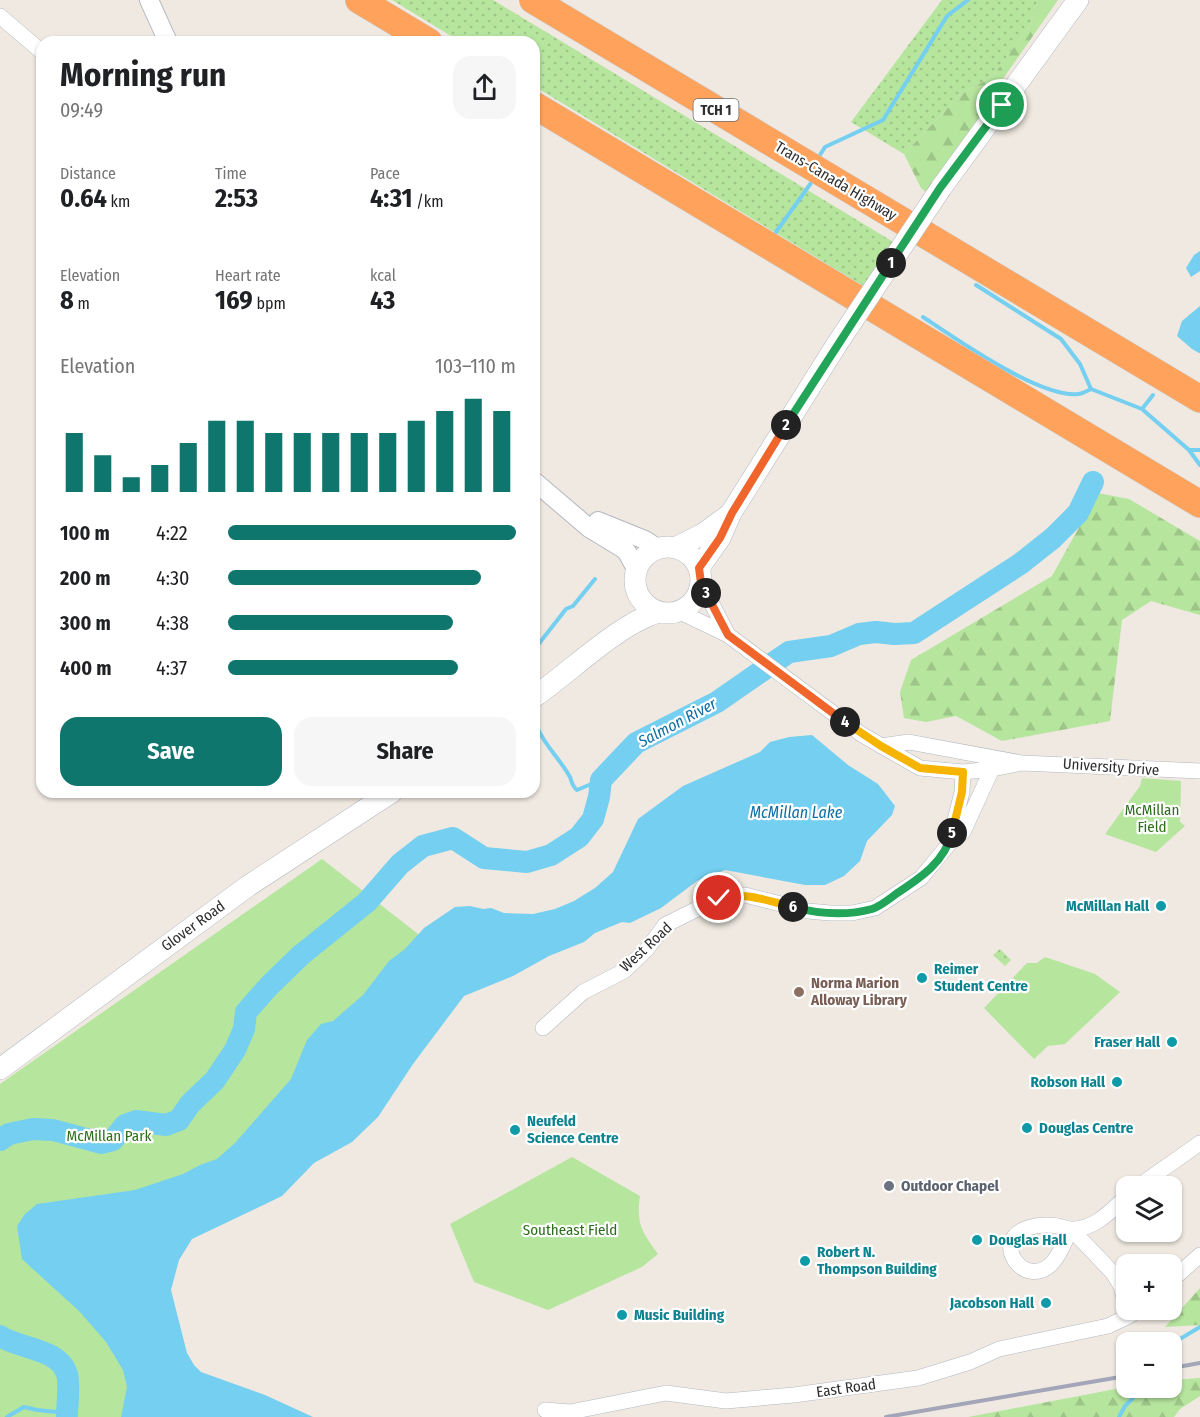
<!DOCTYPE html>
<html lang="en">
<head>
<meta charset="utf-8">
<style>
	:root { --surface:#fff; --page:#f6f6f6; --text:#202124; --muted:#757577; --accent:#0f766e }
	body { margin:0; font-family:"Fira Sans Condensed",sans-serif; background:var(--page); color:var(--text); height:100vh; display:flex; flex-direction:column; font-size:22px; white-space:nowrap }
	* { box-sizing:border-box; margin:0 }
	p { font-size:20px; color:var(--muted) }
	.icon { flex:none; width:33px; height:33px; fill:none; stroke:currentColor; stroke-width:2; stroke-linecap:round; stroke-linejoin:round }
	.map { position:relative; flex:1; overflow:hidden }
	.sheet { position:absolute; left:36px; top:36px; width:504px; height:762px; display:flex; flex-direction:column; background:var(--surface); border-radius:18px; box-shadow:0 2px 4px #0004 }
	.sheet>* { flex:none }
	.fabs { position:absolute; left:1116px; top:1176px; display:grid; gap:12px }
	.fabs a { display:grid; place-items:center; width:66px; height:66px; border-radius:12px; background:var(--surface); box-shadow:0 2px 4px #0004; font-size:30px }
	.pin { position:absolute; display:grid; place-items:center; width:51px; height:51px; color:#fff; margin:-26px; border:3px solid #fff; border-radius:50%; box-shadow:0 2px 6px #0007 }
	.km { position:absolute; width:30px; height:30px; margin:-15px; border-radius:50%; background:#222; color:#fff; font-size:16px; line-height:30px; text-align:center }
	.round { display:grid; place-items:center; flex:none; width:63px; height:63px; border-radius:18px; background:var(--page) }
	.summary { display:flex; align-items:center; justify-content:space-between; height:102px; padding:0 24px }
	h1 { font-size:33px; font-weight:700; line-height:45px }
	.figures { display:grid; grid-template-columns:repeat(3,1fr); gap:9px; height:102px; padding:6px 24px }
	.figures div { display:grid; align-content:center }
	.figures b { font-size:26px; font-weight:700 }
	.figures small { font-size:16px; font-weight:400 }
	.figures p { font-size:16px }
	.chart { height:168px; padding:12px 24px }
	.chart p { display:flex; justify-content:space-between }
	.chart svg { width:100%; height:108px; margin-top:6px; stroke:var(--accent); stroke-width:6 }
	.button { display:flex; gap:12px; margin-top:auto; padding:12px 24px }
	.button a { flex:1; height:69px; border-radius:18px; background:var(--accent); color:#fff; font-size:24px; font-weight:700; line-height:69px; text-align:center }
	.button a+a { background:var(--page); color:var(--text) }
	ul { padding:0 24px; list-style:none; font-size:20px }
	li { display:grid; grid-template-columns:96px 72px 1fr; align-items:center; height:45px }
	li i { height:15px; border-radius:8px; background:var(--accent) }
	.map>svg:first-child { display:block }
	.grass { fill:url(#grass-dots) }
	.forest { fill:url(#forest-firs) }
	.park { fill:#b6e59e }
	.water { fill:#75cff0 }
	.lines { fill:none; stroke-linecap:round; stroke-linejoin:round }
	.stream { stroke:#75cff0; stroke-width:4 }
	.river { stroke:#75cff0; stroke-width:22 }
	.minor-casing { stroke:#b4b7c1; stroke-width:16 }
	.tertiary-casing { stroke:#b4b7c1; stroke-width:20 }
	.secondary-casing { stroke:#b4b7c1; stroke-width:22 }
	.motorway-casing { stroke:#c9c9c9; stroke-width:28 }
	.minor { stroke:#fff; stroke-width:15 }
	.tertiary { stroke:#fff; stroke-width:18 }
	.secondary { stroke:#fff; stroke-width:21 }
	.motorway { stroke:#ffa35c; stroke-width:27 }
	.rail { stroke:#a3a6b8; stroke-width:4 }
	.secondary-bridge-casing { stroke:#b4b7c1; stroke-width:22; stroke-linecap:butt }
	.secondary-bridge { stroke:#fff; stroke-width:21 }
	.split-1-casing { stroke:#fff; stroke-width:12 }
	.split-2-casing { stroke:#fff; stroke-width:12 }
	.split-3-casing { stroke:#fff; stroke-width:12 }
	.split-4-casing { stroke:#fff; stroke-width:12 }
	.split-5-casing { stroke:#fff; stroke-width:12 }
	.split-6-casing { stroke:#fff; stroke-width:12 }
	.split-7-casing { stroke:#fff; stroke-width:12 }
	.split-1 { stroke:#22a559; stroke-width:8 }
	.split-2 { stroke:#22a559; stroke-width:8 }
	.split-3 { stroke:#f0652b; stroke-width:8 }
	.split-4 { stroke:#f0652b; stroke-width:8 }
	.split-5 { stroke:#f5b400; stroke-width:8 }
	.split-6 { stroke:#22a559; stroke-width:8 }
	.split-7 { stroke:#f5b400; stroke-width:8 }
	.culture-dot { fill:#0f9aa8; stroke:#fff; stroke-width:2 }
	.education-dot { fill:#8d6e63; stroke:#fff; stroke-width:2 }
	.worship-dot { fill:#6b7280; stroke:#fff; stroke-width:2 }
	.labels { text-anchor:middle; stroke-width:4.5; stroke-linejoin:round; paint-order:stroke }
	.shield { fill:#fff; stroke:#6d6d6d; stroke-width:1.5 }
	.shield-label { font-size:14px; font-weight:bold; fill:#2e2e2e }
	.street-label { font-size:15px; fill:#2e2e2e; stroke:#fff }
	.park-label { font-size:15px; fill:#2c6e1b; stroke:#fff }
	.culture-label { font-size:15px; font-weight:bold; fill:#0d838f; stroke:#fff; text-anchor:start }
	.education-label { font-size:15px; font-weight:bold; fill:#785e54; stroke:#fff; text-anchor:start }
	.worship-label { font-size:15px; font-weight:bold; fill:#5b616d; stroke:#fff; text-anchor:start }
	.water-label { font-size:16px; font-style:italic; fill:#0d6fa3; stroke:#fff }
</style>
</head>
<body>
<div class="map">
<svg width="1200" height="1417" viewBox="0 0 1200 1417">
	<defs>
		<pattern id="grass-dots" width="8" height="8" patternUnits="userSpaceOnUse" patternTransform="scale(1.5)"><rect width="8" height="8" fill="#b6e59e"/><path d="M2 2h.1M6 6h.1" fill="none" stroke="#9dc588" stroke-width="1.8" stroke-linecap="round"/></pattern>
		<pattern id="forest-firs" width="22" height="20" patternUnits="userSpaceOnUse" patternTransform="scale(1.5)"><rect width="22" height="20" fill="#b6e59e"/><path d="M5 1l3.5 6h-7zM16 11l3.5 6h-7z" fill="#9dc588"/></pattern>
	</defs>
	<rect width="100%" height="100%" fill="#efe9e1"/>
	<!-- grass -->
	<path class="grass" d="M392 0H493L895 243 865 287 534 86V42H461Z
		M942 0H1038L1030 25 993 76 960 95 904 154 851 122Z
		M1000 949 1011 960 1005 966 993 955Z"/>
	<!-- forest -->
	<path class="forest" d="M1038 0H1058L998 86 987 117 934 199 921 188 904 154 960 95 993 76 1030 25Z
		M1098 493 1129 499 1200 541V615L1151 601 1122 620 1110 721 1002 741 956 716 926 722 904 718 900 692 911 660 1052 576Z
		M1200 1288V1325L1165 1327Z
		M1200 1378V1396L1180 1409 1174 1417H968L1126 1387 1172 1388V1380Z"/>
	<!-- park -->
	<path class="park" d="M1142 778 1181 781 1180 822 1185 826 1156 852 1105 834 1140 786Z
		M322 859 445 955 117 1276 139 1417H0V1084Z
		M1045 957 1095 974 1120 992 1065 1044 1048 1046 1034 1059 984 1008 1027 963H1037Z
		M572 1157 640 1196C636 1224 642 1232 658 1254L642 1267 548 1310 474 1282 450 1224Z"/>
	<!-- water -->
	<path class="water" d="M1200 251V271L1191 277 1186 268 1194 255Z
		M1200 306V353H1199L1192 349 1177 336 1182 321Z
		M812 735 848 765 878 784 895 806 892 815 867 841 860 861 844 876 825 885H805L725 870 697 881 661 908 630 923 622 922 595 933 584 942 549 956 513 976 464 996 413 1064 378 1117 352 1142 314 1163 282 1196 192 1239 179 1260 171 1290 187 1353 194 1365 201 1372 265 1395 313 1417H121L127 1387 123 1370 106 1342 80 1312 22 1259 17 1226 25 1214 37 1204 135 1190 183 1174 200 1165 217 1159 235 1143 291 1079 307 1040 321 1024 333 1021 363 995 389 961 405 949 424 928 455 907 470 906 483 909 491 908 504 913 533 914 555 909 574 901 595 888 613 872 638 819 683 786 760 752 770 742 789 737Z"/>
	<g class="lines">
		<!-- stream -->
		<path class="stream" d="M820 155 825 147 883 120 947 16 968 0
			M776 232 811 183
			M976 285 1061 339 1080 364 1091 389
			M923 317C956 339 1040 398 1078 394 1082 394 1087 391 1091 389L1142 409 1189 450 1200 465
			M1142 409 1153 395
			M1190 450H1200
			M534 650 566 609 573 606 595 579
			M537 727C545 746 560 759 570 777 572 782 572 786 577 790L601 780
			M1172 1347 1175 1342 1200 1327
			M7 1417 24 1407 37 1410 67 1413
			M1119 1417 1125 1406 1143 1388"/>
		<!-- river -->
		<path class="river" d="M0 1140 9 1134 33 1129 53 1130 101 1143 113 1140 125 1125 136 1121 166 1125 179 1120 190 1104 215 1080 235 1050 244 1029 246 1012 269 986 301 955 367 902 400 864 423 846 453 838 484 858 527 862 551 855 579 837 593 819 599 797 601 780 636 743 717 702 789 652 831 646 859 634 876 632 894 634 914 633 1020 564 1053 538 1078 513 1093 482
			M0 1336C19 1349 59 1348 67 1374 70 1384 67 1406 67 1417"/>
		<defs>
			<path id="minor" d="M0 16 42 52
				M701 583 728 635
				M678 611 728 635 861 734 920 768 963 772 992 769 1022 763
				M881 746 909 742 1022 763 1200 771
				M949 844 962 792 963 772
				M543 1028 583 992 624 971 647 949 665 925 719 898 731 895H745L808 911 830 913H852L875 908 921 878 949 844 963 832 992 769
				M1139 1186 1200 1143
				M1071 1229C1065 1240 1061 1253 1053 1262 1027 1292 990 1243 1025 1229 1035 1225 1047 1224 1058 1226 1062 1227 1067 1229 1071 1229 1094 1230 1111 1211 1126 1197
				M1071 1229 1113 1273 1121 1286 1126 1305
				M1172 1280 1200 1255
				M545 1410 570 1412 666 1393 726 1401 794 1395 918 1378 970 1362 999 1349 1108 1326 1129 1316 1137 1310"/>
			<path id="tertiary" d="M149 0 168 42
				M534 481 589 528 622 548 627 552 636 569
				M598 521 645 540 657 548"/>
			<path id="secondary" d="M941 188 1078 0
				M635 580a33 33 0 1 1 66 0a33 33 0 1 1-66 0Z
				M677 547 703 534 729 515
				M699 568 720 538 731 513 837 344
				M534 697C567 674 597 644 632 624 640 619 649 616 657 612
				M0 1069 248 886 392 792"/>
			<path id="motorway" d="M359 0 429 42
				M533 0 1200 399
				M534 105 1200 504"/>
		</defs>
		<!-- minor casing -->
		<use href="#minor" class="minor-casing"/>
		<!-- tertiary casing -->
		<use href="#tertiary" class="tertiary-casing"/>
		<!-- secondary casing -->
		<use href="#secondary" class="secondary-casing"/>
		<!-- motorway casing -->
		<use href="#motorway" class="motorway-casing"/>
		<!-- minor -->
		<use href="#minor" class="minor"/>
		<!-- tertiary -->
		<use href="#tertiary" class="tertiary"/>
		<!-- secondary -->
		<use href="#secondary" class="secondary"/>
		<!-- motorway -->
		<use href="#motorway" class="motorway"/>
		<!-- rail -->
		<path class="rail" d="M1172 1368 1200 1363
			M886 1417 1126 1376"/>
		<defs>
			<path id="secondary-bridge" d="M837 344 941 188"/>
		</defs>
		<!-- secondary-bridge casing -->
		<use href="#secondary-bridge" class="secondary-bridge-casing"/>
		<!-- secondary-bridge -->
		<use href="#secondary-bridge" class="secondary-bridge"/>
	</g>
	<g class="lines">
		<defs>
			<path id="split-1" d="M891 263 940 188 1002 105"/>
			<path id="split-2" d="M786 425 891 263"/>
			<path id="split-3" d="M706 593 701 583 699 568 720 538 732 513 786 425"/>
			<path id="split-4" d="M706 593 728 635 845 722"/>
			<path id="split-5" d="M845 722 881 746 920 768 963 772 962 792 952 833"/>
			<path id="split-6" d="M793 907C819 914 846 916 872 909 881 906 889 899 896 894 920 878 944 863 952 833"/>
			<path id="split-7" d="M719 898C744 891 768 901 793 907"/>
		</defs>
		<!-- split-1 casing -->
		<use href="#split-1" class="split-1-casing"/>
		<!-- split-2 casing -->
		<use href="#split-2" class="split-2-casing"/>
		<!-- split-3 casing -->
		<use href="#split-3" class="split-3-casing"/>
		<!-- split-4 casing -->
		<use href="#split-4" class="split-4-casing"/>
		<!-- split-5 casing -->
		<use href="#split-5" class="split-5-casing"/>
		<!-- split-6 casing -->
		<use href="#split-6" class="split-6-casing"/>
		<!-- split-7 casing -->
		<use href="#split-7" class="split-7-casing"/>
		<!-- split-1 -->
		<use href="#split-1" class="split-1"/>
		<!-- split-2 -->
		<use href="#split-2" class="split-2"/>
		<!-- split-3 -->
		<use href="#split-3" class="split-3"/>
		<!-- split-4 -->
		<use href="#split-4" class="split-4"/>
		<!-- split-5 -->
		<use href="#split-5" class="split-5"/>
		<!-- split-6 -->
		<use href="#split-6" class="split-6"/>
		<!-- split-7 -->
		<use href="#split-7" class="split-7"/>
	</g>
	<!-- markers -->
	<g class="culture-dot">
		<circle cx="1161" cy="906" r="6"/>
		<circle cx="922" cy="978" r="6"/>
		<circle cx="1172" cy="1042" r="6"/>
		<circle cx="1117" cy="1082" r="6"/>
		<circle cx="1027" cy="1128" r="6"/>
		<circle cx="515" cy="1130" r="6"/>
		<circle cx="977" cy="1240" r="6"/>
		<circle cx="805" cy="1261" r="6"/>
		<circle cx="1046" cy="1303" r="6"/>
		<circle cx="622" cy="1315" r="6"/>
	</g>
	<circle class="education-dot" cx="799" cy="992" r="6"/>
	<circle class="worship-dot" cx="889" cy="1186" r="6"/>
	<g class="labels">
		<!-- shield labels -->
		<rect class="shield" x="693.5" y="99" width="45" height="22" rx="4.5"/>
		<g class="shield-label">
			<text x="716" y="115">TCH 1</text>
		</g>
		<!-- street labels -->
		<g class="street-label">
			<text transform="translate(836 181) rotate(31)" y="5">Trans-Canada Highway</text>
			<text transform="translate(1111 767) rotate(4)" y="5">University Drive</text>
			<text transform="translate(193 926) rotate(-36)" y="5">Glover Road</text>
			<text transform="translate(646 947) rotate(-43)" y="5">West Road</text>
			<text transform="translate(846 1388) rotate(-8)" y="5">East Road</text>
		</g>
		<!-- park labels -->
		<g class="park-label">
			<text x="1152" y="815">McMillan<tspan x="1152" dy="17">Field</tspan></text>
			<text x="109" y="1141">McMillan Park</text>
			<text x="570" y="1235">Southeast Field</text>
		</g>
		<!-- culture labels -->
		<g class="culture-label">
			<text x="1149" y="911" text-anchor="end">McMillan Hall</text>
			<text x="934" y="974">Reimer<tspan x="934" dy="17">Student Centre</tspan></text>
			<text x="1160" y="1047" text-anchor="end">Fraser Hall</text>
			<text x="1105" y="1087" text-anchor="end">Robson Hall</text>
			<text x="527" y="1126">Neufeld<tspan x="527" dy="17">Science Centre</tspan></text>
			<text x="1039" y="1133">Douglas Centre</text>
			<text x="989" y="1245">Douglas Hall</text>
			<text x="817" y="1257">Robert N.<tspan x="817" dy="17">Thompson Building</tspan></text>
			<text x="1034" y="1308" text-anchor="end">Jacobson Hall</text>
			<text x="634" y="1320">Music Building</text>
		</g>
		<!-- education labels -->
		<g class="education-label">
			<text x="811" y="988">Norma Marion<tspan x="811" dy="17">Alloway Library</tspan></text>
		</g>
		<!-- worship labels -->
		<g class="worship-label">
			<text x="901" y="1191">Outdoor Chapel</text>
		</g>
		<!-- water labels -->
		<g class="water-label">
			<text transform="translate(677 722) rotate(-28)" y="6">Salmon River</text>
			<text x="796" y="818">McMillan Lake</text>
		</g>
	</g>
</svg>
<div class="fabs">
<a><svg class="icon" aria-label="layers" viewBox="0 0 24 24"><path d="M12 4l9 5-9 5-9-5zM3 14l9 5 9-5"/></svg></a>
<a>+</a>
<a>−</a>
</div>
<div class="pin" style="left:1002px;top:105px;background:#1e9e55"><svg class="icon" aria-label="arrive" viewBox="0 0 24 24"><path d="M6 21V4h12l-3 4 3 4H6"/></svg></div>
<div class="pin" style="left:719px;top:898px;background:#d93025"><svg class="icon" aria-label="check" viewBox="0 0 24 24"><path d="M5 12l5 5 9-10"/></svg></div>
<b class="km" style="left:891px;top:263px">1</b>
<b class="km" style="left:786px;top:425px">2</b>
<b class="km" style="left:706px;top:593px">3</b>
<b class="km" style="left:845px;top:722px">4</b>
<b class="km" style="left:952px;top:833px">5</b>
<b class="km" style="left:793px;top:907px">6</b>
<section class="sheet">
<div class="summary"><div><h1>Morning run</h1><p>09:49</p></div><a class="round"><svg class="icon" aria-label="share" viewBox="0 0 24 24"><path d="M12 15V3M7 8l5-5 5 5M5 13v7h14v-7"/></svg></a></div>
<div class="figures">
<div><p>Distance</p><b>0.64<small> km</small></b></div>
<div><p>Time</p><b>2:53</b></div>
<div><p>Pace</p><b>4:31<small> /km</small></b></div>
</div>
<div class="figures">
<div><p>Elevation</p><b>8<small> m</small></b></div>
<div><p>Heart rate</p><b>169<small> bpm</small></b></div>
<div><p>kcal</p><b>43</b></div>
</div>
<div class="chart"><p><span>Elevation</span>103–110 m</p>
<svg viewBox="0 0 160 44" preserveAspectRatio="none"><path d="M5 44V20M15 44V29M25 44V38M35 44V33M45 44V24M55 44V15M65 44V15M75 44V20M85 44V20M95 44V20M105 44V20M115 44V20M125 44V15M135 44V11M145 44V6M155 44V11"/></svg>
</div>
<ul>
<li><b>100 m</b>4:22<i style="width:100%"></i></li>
<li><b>200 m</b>4:30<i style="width:88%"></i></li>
<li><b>300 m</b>4:38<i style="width:78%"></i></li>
<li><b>400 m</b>4:37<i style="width:80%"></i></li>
</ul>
<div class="button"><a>Save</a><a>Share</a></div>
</section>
</div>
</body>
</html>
